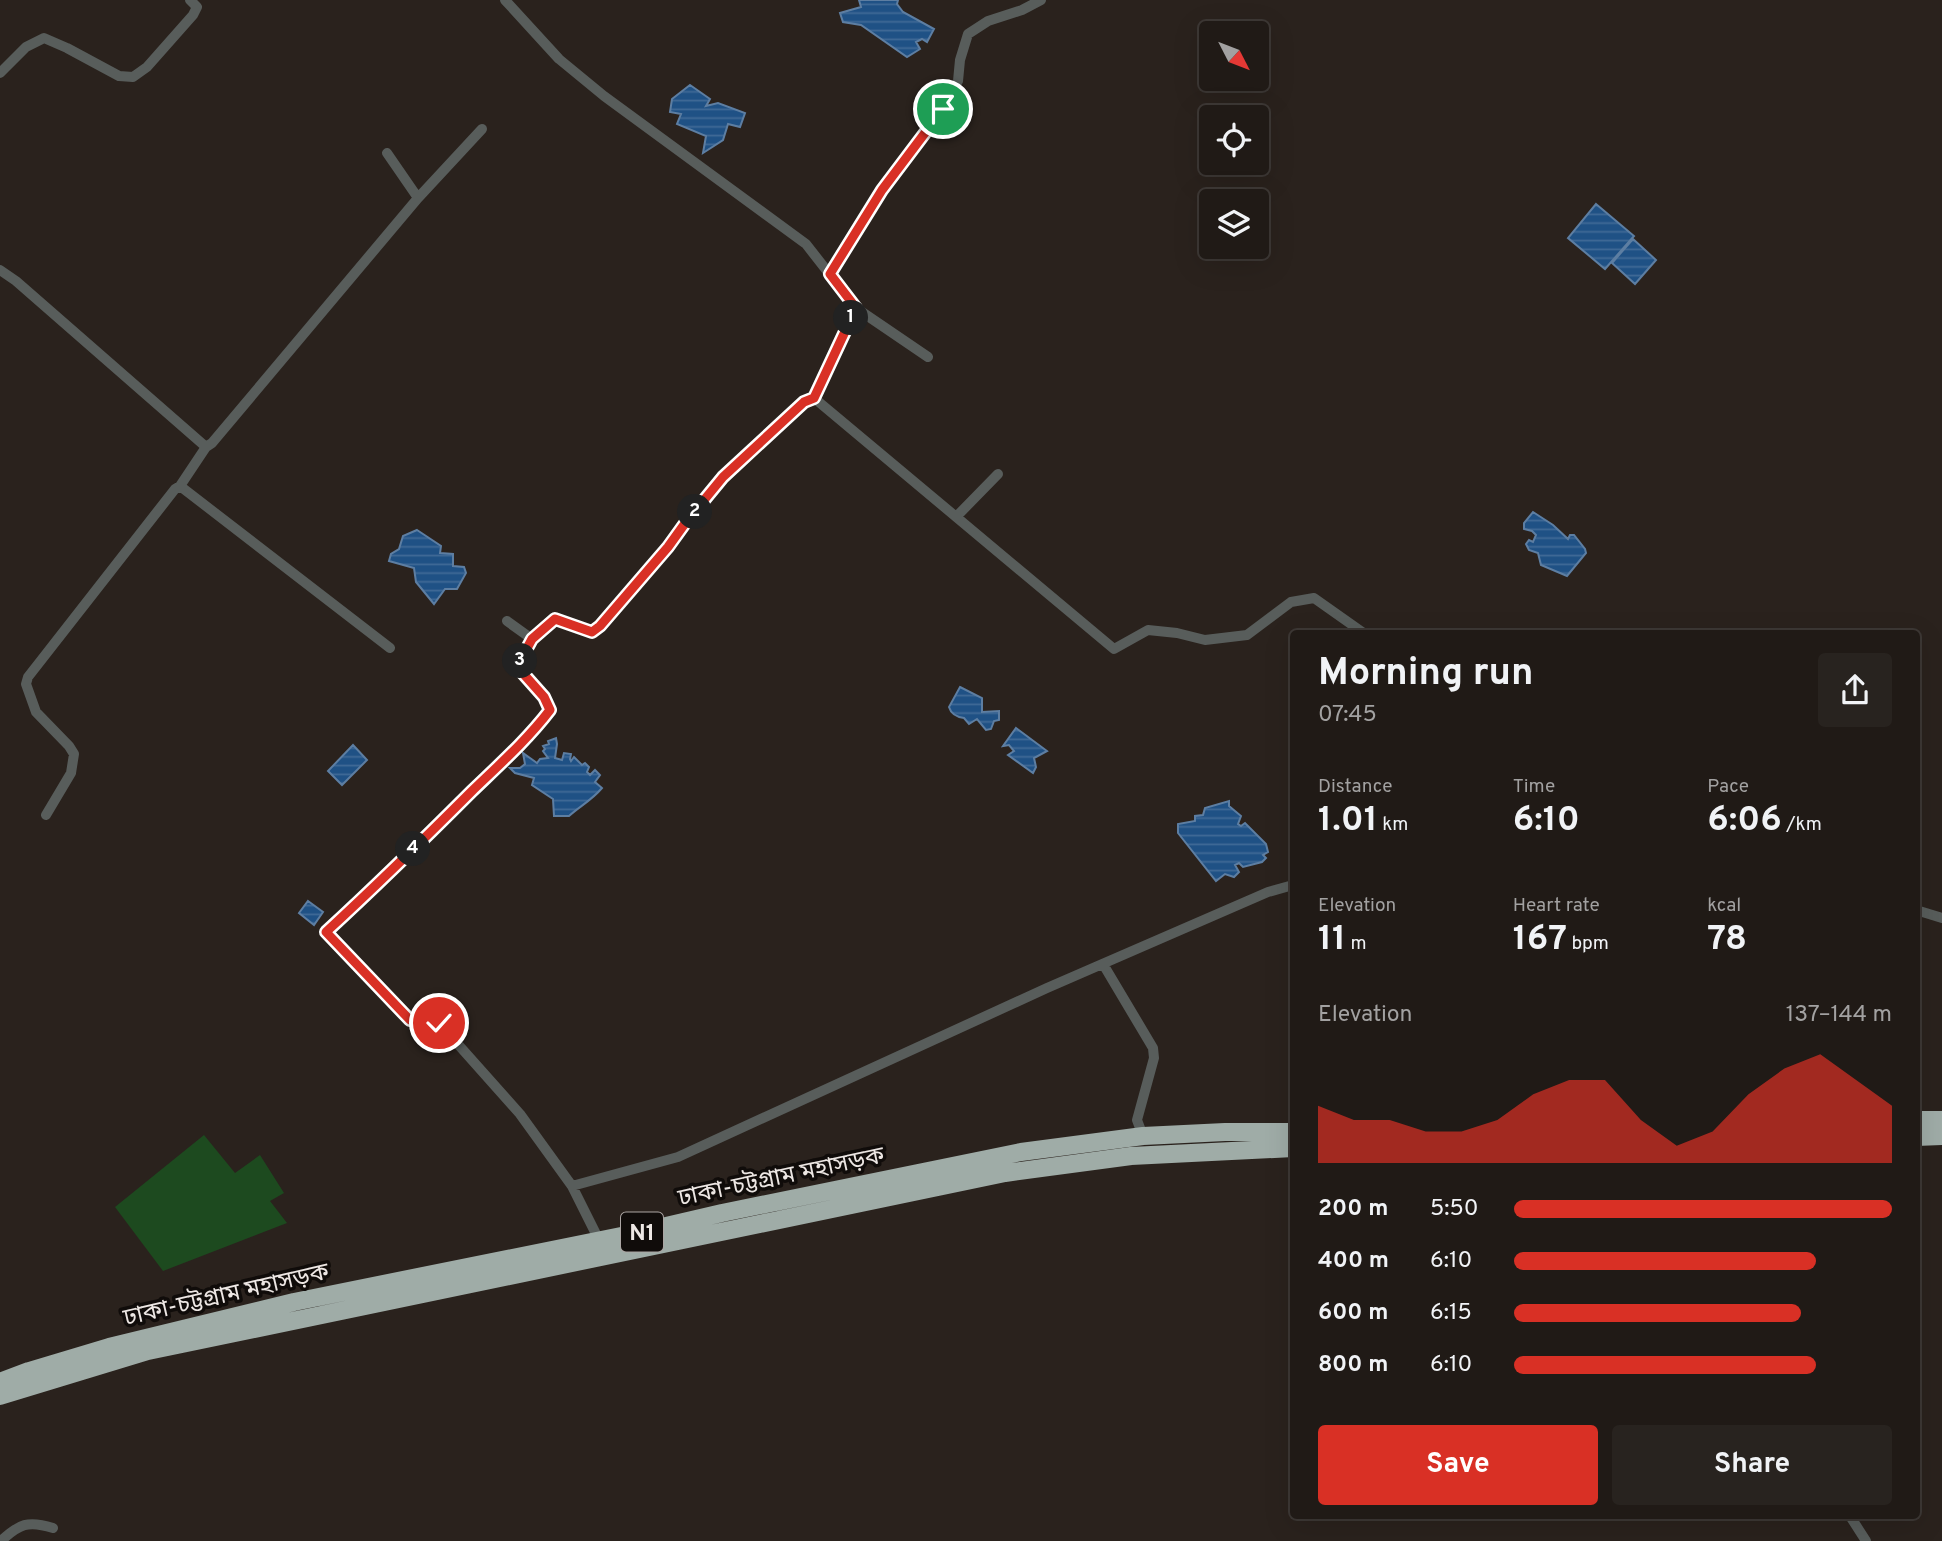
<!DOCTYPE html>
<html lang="en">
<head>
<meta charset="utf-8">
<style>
	:root { --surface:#201a16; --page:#28231f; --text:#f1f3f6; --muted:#a2a1a1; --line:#3d3835; --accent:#d93025 }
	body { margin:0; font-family:Overpass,"Noto Sans Bengali",sans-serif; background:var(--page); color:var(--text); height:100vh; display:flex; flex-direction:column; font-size:26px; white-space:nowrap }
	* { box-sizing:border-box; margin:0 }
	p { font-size:23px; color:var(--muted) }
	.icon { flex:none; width:38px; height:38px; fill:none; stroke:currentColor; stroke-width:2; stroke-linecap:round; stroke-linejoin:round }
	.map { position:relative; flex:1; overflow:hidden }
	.side { position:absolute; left:1290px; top:630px; width:630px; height:889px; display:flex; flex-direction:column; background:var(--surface); border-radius:7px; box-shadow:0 7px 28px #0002,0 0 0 2px var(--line) }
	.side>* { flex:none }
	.needle { width:46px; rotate:132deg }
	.tools { position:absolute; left:1199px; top:21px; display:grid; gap:14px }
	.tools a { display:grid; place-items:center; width:70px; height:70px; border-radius:7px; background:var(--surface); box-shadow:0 7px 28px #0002,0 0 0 2px var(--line); font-size:35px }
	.pin { position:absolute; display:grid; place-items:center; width:60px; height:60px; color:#fff; margin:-30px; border:4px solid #fff; border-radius:50%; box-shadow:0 2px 7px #0007 }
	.km { position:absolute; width:35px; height:35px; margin:-18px; border-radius:50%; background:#222; color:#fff; font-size:19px; line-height:35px; text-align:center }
	.round { display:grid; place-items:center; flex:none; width:74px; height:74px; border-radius:7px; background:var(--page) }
	.overview { display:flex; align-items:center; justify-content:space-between; height:119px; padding:0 28px }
	h1 { font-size:38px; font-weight:700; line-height:52px }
	.stats { display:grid; grid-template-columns:repeat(3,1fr); gap:10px; height:119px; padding:7px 28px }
	.stats div { display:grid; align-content:center }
	.stats b { font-size:35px; font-weight:700 }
	.stats small { font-size:19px; font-weight:400 }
	.stats p { font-size:19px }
	.chart { height:196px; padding:14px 28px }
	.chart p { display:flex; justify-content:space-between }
	.chart svg { width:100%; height:126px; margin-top:7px; fill:var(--accent); opacity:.7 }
	.action { display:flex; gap:14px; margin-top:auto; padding:14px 28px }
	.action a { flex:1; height:80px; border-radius:7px; background:var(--accent); color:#fff; font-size:28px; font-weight:700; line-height:80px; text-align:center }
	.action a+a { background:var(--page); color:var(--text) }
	ul { padding:0 28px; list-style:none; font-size:23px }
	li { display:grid; grid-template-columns:112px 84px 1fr; align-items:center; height:52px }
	li i { height:18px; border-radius:9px; background:var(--accent) }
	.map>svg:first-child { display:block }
	.park { fill:#1d4a1f }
	.water { fill:url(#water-rules); stroke:#5d7ea2; stroke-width:2 }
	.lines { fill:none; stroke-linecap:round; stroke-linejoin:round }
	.street { stroke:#585d5b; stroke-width:10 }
	.highway { stroke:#9faca7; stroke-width:18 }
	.route-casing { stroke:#fff; stroke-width:14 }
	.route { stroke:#d93025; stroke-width:9 }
	.labels { text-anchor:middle; stroke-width:7; stroke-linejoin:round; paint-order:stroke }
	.shield { fill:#100c0a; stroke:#aba5a3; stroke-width:2 }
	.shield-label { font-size:23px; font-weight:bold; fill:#ede7e4 }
	.street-label { font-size:24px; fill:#ede7e4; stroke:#100c0a }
</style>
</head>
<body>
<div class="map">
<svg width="1942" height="1541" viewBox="0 0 1942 1541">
	<defs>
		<pattern id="water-rules" width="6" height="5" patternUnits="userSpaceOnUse" patternTransform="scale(1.75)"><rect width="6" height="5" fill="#1f5185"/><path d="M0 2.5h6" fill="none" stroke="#406a96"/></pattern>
	</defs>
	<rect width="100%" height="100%" fill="#2a221d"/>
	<!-- park -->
	<path class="park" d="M204 1135 235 1173 260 1155 284 1193 270 1201 287 1223 163 1271 115 1207Z"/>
	<!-- water -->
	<path class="water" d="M859 0H898L897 4 903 12 934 29 927 42 922 39 916 42 920 49 907 57 861 25 843 22 840 13 861 7Z
		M690 85 710 99 706 106 718 103 745 113 740 127 728 124 723 140 703 153 706 136 677 124 681 114 670 112 672 99Z
		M1596 204 1634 236 1605 269 1568 238Z
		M1633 239 1656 260 1635 284 1612 263Z
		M1533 512 1553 525 1568 539 1570 535H1574L1585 549 1586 553 1567 576 1541 565 1538 553 1529 550 1526 544 1529 540 1533 542 1536 535 1532 531 1524 529V523Z
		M417 530 441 546 440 553 453 554V566L464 567 466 573 457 589H445L434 604 416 582 414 568 389 561 391 554 399 549 403 536Z
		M960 687 982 698V712L999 711V720L994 721 991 729 986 730 977 719 969 724 964 718C957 717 951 714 949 707Z
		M1016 728 1047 751 1034 758 1036 767 1033 773 1008 755 1014 751 1009 745 1003 746Z
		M556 738 557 744 555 758 562 760 564 753 571 754 570 759 571 761 574 757 582 765 585 763 589 767 587 772 590 775 595 770 600 775 595 782 602 788C592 800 580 806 569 816H554L553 799 532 785 534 778 515 773 510 768H520L525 764 523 753 537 763 540 759 548 758 543 751 545 749 543 746 549 744 548 741Z
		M353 745 367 760 342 785 328 771Z
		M1229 801V806L1241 816 1238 824 1241 826 1245 823 1266 844 1268 852 1263 855 1266 858 1262 862 1243 867 1239 863 1235 865 1239 872 1234 877 1225 874 1216 881 1178 833V824L1195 821V816L1203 815 1205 808Z
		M308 901 323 912 314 925 299 913Z"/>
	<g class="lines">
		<!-- street -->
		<path class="street" d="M505 0 559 59 604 96 806 244 856 308 814 398 1114 649 1148 630 1177 633 1205 640 1247 635 1291 602 1314 598 1365 634
			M0 73 26 47 44 38 67 48 119 76 133 77 147 67 193 15 197 7 190 0
			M387 153 418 198
			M0 270 16 281 206 447
			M830 274 882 190 943 109 958 81 960 60 968 34 988 21 1022 10 1041 0
			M856 308 928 357
			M180 486 390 648
			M956 517 998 474
			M507 621 532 639
			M46 815 71 773 74 754 69 746 36 712 26 684 28 677 175 489 180 486 206 447 212 443 418 198 482 129
			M1916 910 1942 918
			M1103 964 1153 1048 1154 1058 1137 1120 1143 1136
			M572 1186 678 1157 1047 988 1268 892 1293 885
			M599 1240 572 1186 520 1114 439 1023 410 1020 326 932C376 886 424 839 472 791 499 765 527 740 550 710L544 697 520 670 519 662 532 639 555 619 592 632 600 626 668 547 686 522 723 477 804 402 814 398
			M1850 1516 1866 1541
			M1 1541C19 1524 28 1520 53 1528"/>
		<!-- highway -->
		<path class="highway" d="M1916 1120H1942
			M1916 1137 1942 1136
			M0 1382 29 1371 109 1347 294 1302 636 1233 722 1213 1021 1152 1143 1136 1225 1132H1293
			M0 1396 148 1351 1005 1173 1131 1156 1293 1148"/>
	</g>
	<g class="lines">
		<defs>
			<path id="route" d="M439 1023 410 1020 326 932C376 886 424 839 472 791 499 765 527 740 550 710L544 697 520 670 519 663 532 639 555 619 592 632 600 626 668 547 686 522 723 477 804 402 814 398 856 308 830 274 882 190 943 109"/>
		</defs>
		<!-- route casing -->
		<use href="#route" class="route-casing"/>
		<!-- route -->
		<use href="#route" class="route"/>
	</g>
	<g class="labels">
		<!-- shield labels -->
		<rect class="shield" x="621" y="1212.5" width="42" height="39" rx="5"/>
		<g class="shield-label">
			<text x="642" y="1240">N1</text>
		</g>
		<!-- street labels -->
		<g class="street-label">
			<text transform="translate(781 1176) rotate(-12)" y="8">ঢাকা-চট্টগ্রাম মহাসড়ক</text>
			<text transform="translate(226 1294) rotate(-13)" y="8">ঢাকা-চট্টগ্রাম মহাসড়ক</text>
		</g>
	</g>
</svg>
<div class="tools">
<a><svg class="needle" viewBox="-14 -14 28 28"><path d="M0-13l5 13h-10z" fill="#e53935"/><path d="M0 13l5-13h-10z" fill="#a2a1a1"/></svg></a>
<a><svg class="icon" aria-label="locate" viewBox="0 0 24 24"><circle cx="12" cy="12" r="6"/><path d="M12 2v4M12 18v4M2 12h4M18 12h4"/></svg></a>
<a><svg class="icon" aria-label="layers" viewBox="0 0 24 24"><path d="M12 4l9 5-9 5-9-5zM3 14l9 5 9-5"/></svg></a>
</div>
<div class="pin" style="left:943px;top:109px;background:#1e9e55"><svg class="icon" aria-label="arrive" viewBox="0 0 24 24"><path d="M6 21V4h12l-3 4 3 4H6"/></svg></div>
<div class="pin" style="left:439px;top:1023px;background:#d93025"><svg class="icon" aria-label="check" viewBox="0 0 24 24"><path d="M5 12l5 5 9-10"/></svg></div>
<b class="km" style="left:851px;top:318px">1</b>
<b class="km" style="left:695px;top:512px">2</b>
<b class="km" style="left:520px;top:661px">3</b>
<b class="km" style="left:413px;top:849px">4</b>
<section class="side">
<div class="overview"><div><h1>Morning run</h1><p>07:45</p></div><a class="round"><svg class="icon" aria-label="share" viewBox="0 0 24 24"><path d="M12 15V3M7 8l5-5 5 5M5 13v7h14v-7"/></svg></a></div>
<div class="stats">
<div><p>Distance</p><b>1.01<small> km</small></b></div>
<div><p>Time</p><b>6:10</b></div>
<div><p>Pace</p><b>6:06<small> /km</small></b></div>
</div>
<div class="stats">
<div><p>Elevation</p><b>11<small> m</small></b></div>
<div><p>Heart rate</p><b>167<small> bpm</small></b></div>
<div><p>kcal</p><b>78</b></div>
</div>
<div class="chart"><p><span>Elevation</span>137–144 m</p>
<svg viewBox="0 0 160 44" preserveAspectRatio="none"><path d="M0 44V24L10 29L20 29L30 33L40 33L50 29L60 20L70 15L80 15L90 29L100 38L110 33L120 20L130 11L140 6L150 15L160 24V44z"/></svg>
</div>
<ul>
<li><b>200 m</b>5:50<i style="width:100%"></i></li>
<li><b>400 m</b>6:10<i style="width:80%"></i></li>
<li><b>600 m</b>6:15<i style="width:76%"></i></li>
<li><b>800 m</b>6:10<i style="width:80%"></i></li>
</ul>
<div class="action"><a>Save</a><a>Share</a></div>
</section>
</div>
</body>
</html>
